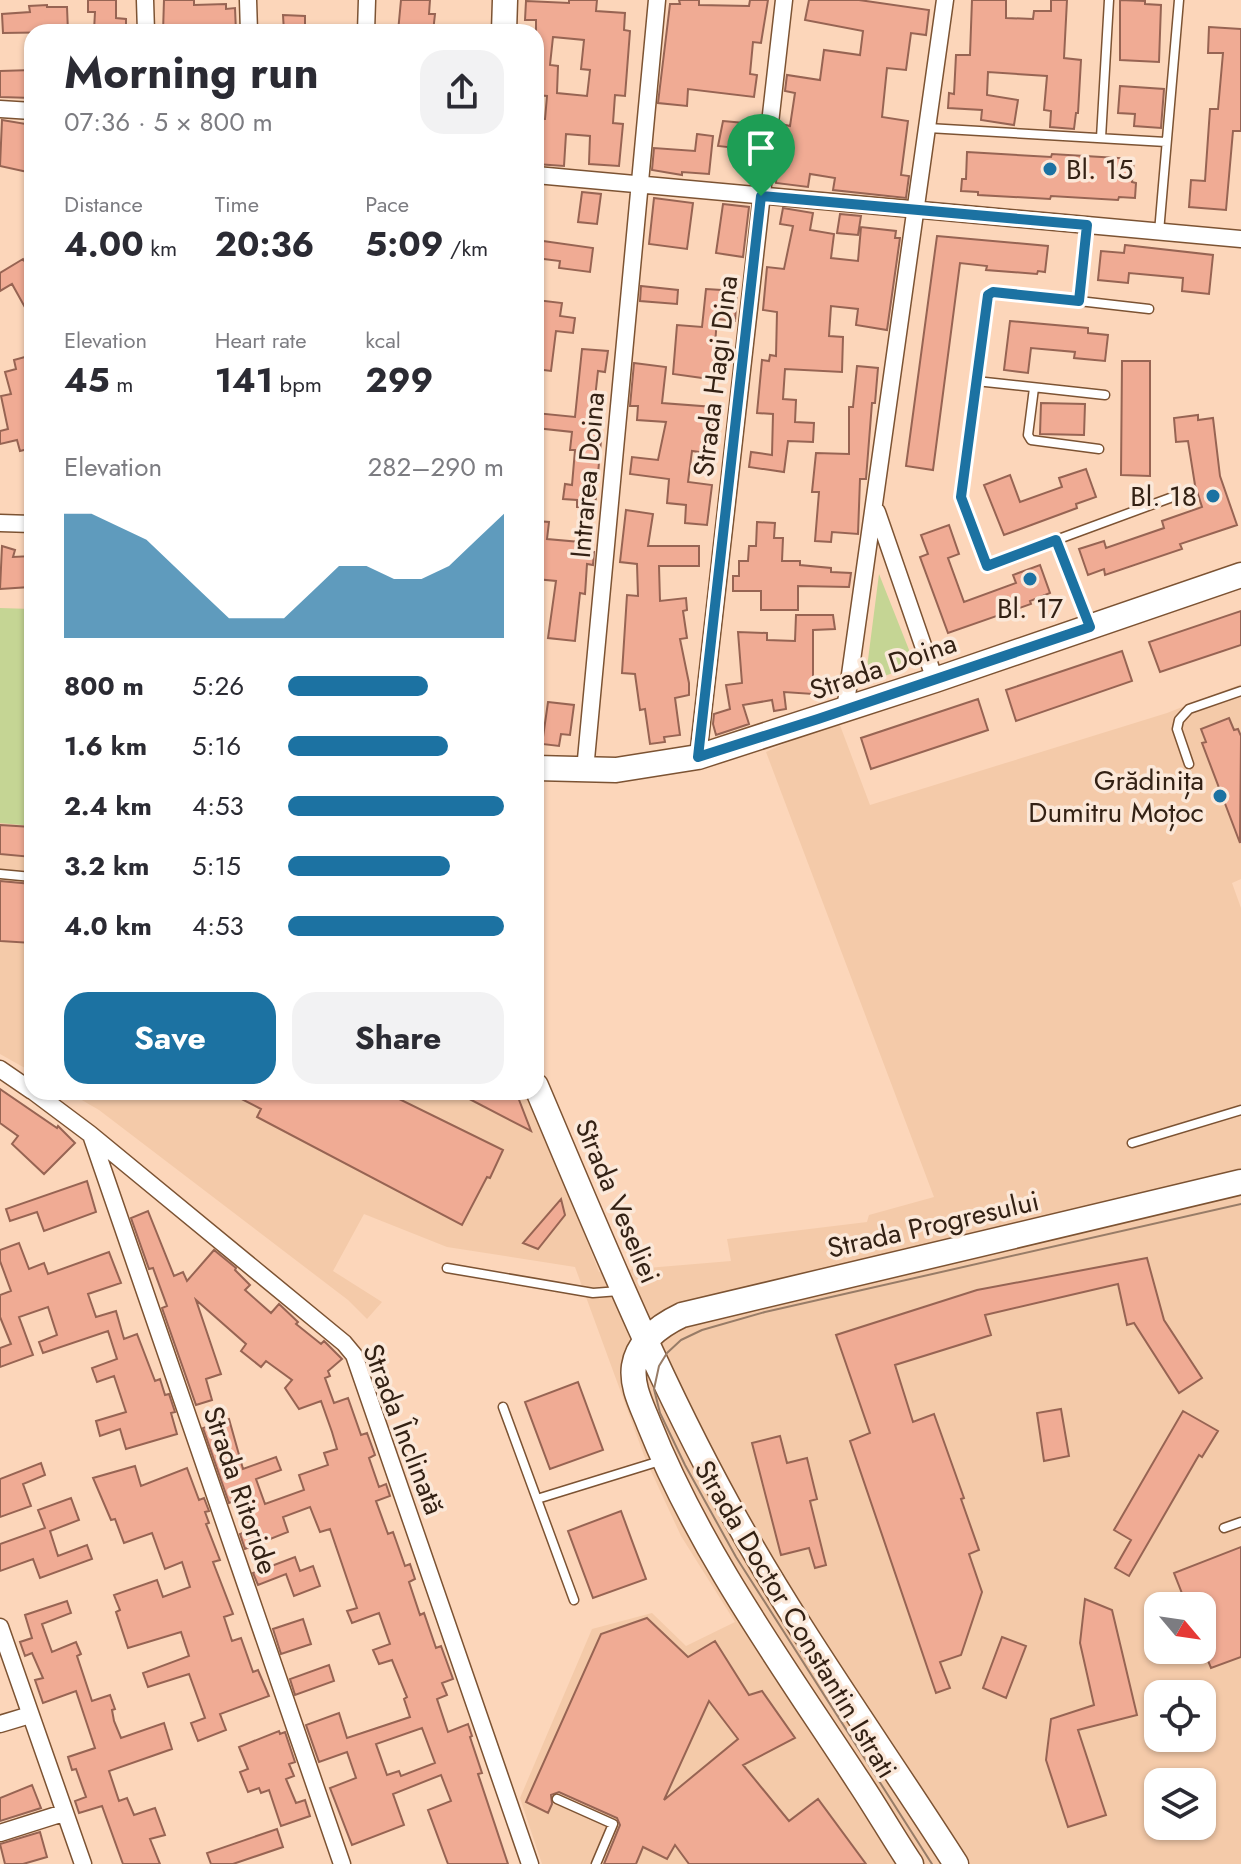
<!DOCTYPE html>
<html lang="en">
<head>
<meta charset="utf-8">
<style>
	:root { --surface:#fff; --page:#f2f2f3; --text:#2b2b33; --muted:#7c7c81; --accent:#1c72a2 }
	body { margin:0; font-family:Jost,sans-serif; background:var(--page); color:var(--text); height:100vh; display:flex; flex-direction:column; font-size:30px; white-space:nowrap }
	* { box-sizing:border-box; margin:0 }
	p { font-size:26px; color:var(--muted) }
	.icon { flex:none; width:44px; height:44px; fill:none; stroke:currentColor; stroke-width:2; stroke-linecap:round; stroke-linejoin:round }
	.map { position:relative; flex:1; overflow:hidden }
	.side { position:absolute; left:24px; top:24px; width:520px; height:1076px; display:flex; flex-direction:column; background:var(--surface); border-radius:24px; box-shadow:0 2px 6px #0004 }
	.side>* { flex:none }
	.needle { width:52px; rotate:119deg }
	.buttons { position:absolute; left:1144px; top:1592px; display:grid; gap:16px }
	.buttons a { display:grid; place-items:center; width:72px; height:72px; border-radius:16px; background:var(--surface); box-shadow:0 2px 6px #0004; font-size:40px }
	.pin { position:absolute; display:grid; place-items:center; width:68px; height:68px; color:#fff; margin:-82px -34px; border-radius:50% 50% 50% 0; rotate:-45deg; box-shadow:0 0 8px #0007 }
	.pin .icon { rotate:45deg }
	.round { display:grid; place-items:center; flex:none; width:84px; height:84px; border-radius:24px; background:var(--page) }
	.headline { display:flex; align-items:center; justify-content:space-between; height:136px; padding:0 40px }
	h1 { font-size:44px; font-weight:700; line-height:60px }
	.metrics { display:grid; grid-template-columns:repeat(3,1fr); gap:12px; height:136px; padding:8px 40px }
	.metrics div { display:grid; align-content:center }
	.metrics b { font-size:34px; font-weight:700 }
	.metrics small { font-size:22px; font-weight:400 }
	.metrics p { font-size:22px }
	.chart { height:224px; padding:16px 40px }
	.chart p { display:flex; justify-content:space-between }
	.chart svg { width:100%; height:144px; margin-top:8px; fill:var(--accent); opacity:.7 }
	.cta { display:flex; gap:16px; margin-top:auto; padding:16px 40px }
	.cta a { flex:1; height:92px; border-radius:24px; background:var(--accent); color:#fff; font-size:32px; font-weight:700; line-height:92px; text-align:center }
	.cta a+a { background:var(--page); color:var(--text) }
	ul { padding:0 40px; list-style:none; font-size:26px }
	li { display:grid; grid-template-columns:128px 96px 1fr; align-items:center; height:60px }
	li i { height:20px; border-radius:10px; background:var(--accent) }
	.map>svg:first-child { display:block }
	.built { fill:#f4caa9; fill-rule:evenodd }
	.green { fill:#c5d594 }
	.building { fill:#f0ab94; stroke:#976453; stroke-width:2; fill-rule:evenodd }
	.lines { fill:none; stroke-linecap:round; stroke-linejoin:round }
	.lane-casing { stroke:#7c5333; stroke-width:11 }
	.street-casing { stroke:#7c5333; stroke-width:19 }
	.secondary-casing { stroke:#7c5333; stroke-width:27 }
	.lane { stroke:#fff; stroke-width:8 }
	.street { stroke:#fff; stroke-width:16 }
	.secondary { stroke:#fff; stroke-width:24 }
	.tram { stroke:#987c67; stroke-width:2 }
	.route-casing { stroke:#fff; stroke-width:16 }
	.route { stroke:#1c72a2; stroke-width:10 }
	.poi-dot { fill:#1c72a2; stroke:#fbe8d9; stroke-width:3 }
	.labels { text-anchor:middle; stroke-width:7; stroke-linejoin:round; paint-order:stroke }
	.poi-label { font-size:28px; fill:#332114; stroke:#fbe8d9; text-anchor:end }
	.street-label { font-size:28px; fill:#332114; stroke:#fbe8d9 }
</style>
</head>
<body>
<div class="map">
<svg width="1241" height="1864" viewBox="0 0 1241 1864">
	<rect width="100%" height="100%" fill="#fcd6ba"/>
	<!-- built -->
	<path class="built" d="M1241 684V879L1232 883 1241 908V1864H542L520 1798 592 1629 652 1613 686 1646 735 1622 681 1536 645 1458 575 1267 447 1247 364 1214 333 1271 382 1302 367 1319 348 1300 99 1110 68 1092H529L599 1272 731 1261 727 1239 867 1222 869 1215 934 1197 766 752 838 720 870 805 1167 713ZM1158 1606H1202V1650H1158ZM1158 1694H1202V1738H1158ZM1158 1782H1202V1826H1158Z
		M0 823 32 826V1072L0 1054Z"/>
	<!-- green -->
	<path class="green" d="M879 574 915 665 865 683Z
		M0 608 32 609V826L0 823Z"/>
	<!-- building -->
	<path class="building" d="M88 0H116V18L126 19V32L94 31 95 12H88Z
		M164 0H194V5L226 4V9L235 8 236 32H163Z
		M401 0H430L429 14H435L433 32H398Z
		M569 0H597L596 11 625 13 624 30 630 31 625 96 615 95 613 123 623 124 619 166 589 164 590 136 566 134 564 166 536 164V119H545L547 96 536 95V20H525L526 1 569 3ZM553 37 584 40 581 69 590 70 587 96 557 93 558 66 550 65Z
		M679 0H699V5L749 6 750 0H768L761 43 753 42 750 74 757 75 754 97 688 89 687 106 658 103 670 4H680Z
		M809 0H859L929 10 926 35 911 33 906 70 887 68 882 117 908 121 901 175 909 176 906 198 833 190 835 178 810 174 808 187 776 183 781 124 790 126 795 93 785 91 787 75 820 80 824 50 860 55 863 31 805 20Z
		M972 0H1006V18L1033 19 1034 11H1051V0H1067L1064 58 1081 60 1078 113H1076L1074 129 1050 127 1051 111 1044 110 1047 76 988 72 987 95 1018 100 1014 125 981 120 982 110 948 108 949 93 954 94 956 55H970Z
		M1120 0 1145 1V4L1161 5 1159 62 1120 60Z
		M47 5V7H67L68 32 3 33 2 14 30 12 29 6Z
		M283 15 305 16V32H284Z
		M1209 27 1241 29V131H1233L1226 210 1189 207 1191 180 1205 181 1210 109H1218L1223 53H1208Z
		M32 70V98L0 97V71Z
		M1120 86 1164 89 1161 128 1134 126 1135 114 1118 113Z
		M2 120 32 125V173L0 166Z
		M723 121 755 124 753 150 718 146Z
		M697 134 713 136 709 174 682 172V175L652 170 654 148 695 151Z
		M967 152 1051 157 1052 154 1134 159 1132 182 1136 183 1135 198 1119 197 1118 200 1051 196 1050 199 978 195V192L961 191 962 179H966Z
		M582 192 601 194 597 224 578 222Z
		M654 198 693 203 687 249 649 244Z
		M723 204 749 207 743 257 716 253Z
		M783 208 813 213 810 230 834 234 831 258 858 261 861 227 896 231 895 238H900L887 330 856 325 858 309 831 306 829 336 843 337 842 372 785 369 783 399 796 400 795 422 814 423 813 442 788 441 784 472 749 467 751 452 772 455 773 414 757 413 762 360 769 361 770 355 776 356 777 312 763 310 767 267 784 269 793 226 780 224Z
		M840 214 861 216 858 235 837 233Z
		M937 236 1048 246 1045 272 1038 271 1037 274 986 270 987 266 960 263 933 470 906 466Z
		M536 240 593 248 590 272 559 268 560 261 536 258Z
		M1125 245 1213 255 1209 294 1182 291 1183 278 1129 273 1128 283 1098 280 1101 251 1124 253Z
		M23 259 32 273V320L12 284 0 291V273Z
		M641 286 678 290 677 304 640 301Z
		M706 289 737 291 735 321 717 319 714 357 720 358 717 380 673 374 677 325 702 327Z
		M536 300 562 303 560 316 575 318 573 333 556 331 551 371 536 369Z
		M1010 321 1088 328V333L1108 335 1105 361 1074 358 1075 352 1031 348 1028 373 1004 370Z
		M582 349 608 351 605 372 598 371 594 407 601 408 597 440H601L595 508 577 507V500L563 499 565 484 572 485 575 450H570L572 432 536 428V413L575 417Z
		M32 355V379L29 380 32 391V448L20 451 17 440 0 444V431L8 429 1 396 11 394 5 372 16 369 14 360Z
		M1122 361H1150V476L1121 475Z
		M634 363 666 367 662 403 714 407 712 439H715L713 454 692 451 688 482 712 485 707 525 685 523 686 505 667 503 669 479 630 474 632 457 658 460 666 422 637 420 638 406H630Z
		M857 366 878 368 875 403H872L866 479H860L858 534 832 532 831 542 815 541 819 492H812L816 453 849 454V407H853Z
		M1041 403 1085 404 1084 435 1040 434Z
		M1198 415V420L1213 418 1220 476 1237 525 1180 544 1182 549 1105 575 1104 569 1088 575 1079 549 1104 541 1106 548 1164 528 1162 521 1202 507 1195 485 1188 441 1176 442 1174 418Z
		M1086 469 1096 497 1076 504 1077 508 1004 535 984 485 1010 475 1020 502 1062 487 1059 478Z
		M626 510 653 514 648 546H699V566H659L660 601 686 598 687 610 683 611 687 638 680 639 689 683V695L675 698 680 735 664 737 665 742 650 744 645 709 640 710 635 674 622 673 627 595 638 596 637 564 620 562Z
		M536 521 549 522 547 539 580 542 579 551 594 552 593 565 587 564 585 594 580 593 575 641 548 638 556 581 536 579Z
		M757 522 775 523 774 538H783L782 561H800V565L831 568V572L851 573 849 587 798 586V610H761V591H733V576H739V561H748L749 546H756Z
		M949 525 959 554 948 558 964 602 1016 583 1013 575 1040 565 1050 593 1030 601 1031 604 948 633 920 557 928 554 921 535Z
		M2 546 15 550 13 557 32 556 30 587 0 589Z
		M1241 611V645L1160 672 1149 642Z
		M796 615H833L835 629 813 630V694L784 692 786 709 774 711 772 700 743 705 749 724 716 735 713 724 714 714 730 709 726 685 742 683 738 632 767 633V640L795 641Z
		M1122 651 1132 681 1016 721 1006 690Z
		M978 699 988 730 871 769 861 738Z
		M548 702 574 705 570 735 561 734 559 746 542 744Z
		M1229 718 1234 730 1238 729 1241 736 1240 843 1202 743 1206 742 1201 729Z
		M0 825 32 827V857L0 854Z
		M0 881 32 884V943L0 941Z
		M0 1089 57 1128 58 1126 75 1143 44 1174 12 1144 18 1136 0 1123Z
		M228 1092H385L503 1150 490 1178 487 1177 462 1225 257 1117 261 1109Z
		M456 1092H516L531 1131Z
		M87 1181 96 1212 44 1231 37 1212 10 1221 6 1209Z
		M561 1199 565 1215 538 1249 523 1243Z
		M148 1211 174 1276 183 1272 187 1281 214 1250 236 1268 235 1270 250 1285 245 1290 271 1313 279 1304 298 1322 296 1324 321 1344 324 1341 342 1359 328 1371 330 1376 325 1378 334 1403 348 1398 361 1435 367 1433 375 1455 369 1458 379 1487 386 1484 390 1496 376 1501 388 1534 393 1532 405 1566 410 1564 415 1579 409 1582 420 1615 424 1613 436 1648 441 1646 453 1679 442 1683 447 1695 437 1699 448 1732 468 1724 472 1736 470 1737 482 1773 478 1774 508 1864H448L428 1810 451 1801 441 1775 393 1794 404 1825 352 1845 330 1788 356 1778 347 1752 319 1762 306 1725 339 1713 347 1738 410 1717 404 1699 407 1697 392 1660 379 1664 373 1650 390 1644 379 1613 352 1623 347 1611 357 1608 330 1529 320 1532 310 1507 283 1517 288 1532 245 1549 240 1534 250 1530 239 1499 229 1503 203 1428 229 1419 243 1469 276 1457 281 1470 256 1479 265 1504 304 1490 299 1475 328 1465 324 1453 337 1449 332 1432 321 1401 299 1409 285 1388 292 1380 266 1361 261 1367 241 1351 246 1344 196 1300 221 1374 206 1379 212 1400 196 1405 162 1308 167 1306 153 1268 149 1269 131 1218ZM422 1728 435 1763 401 1776 399 1771 387 1775 376 1744Z
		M19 1243 29 1269 44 1263 48 1274 109 1252 121 1283 88 1294 96 1317 116 1311 124 1339 137 1334 155 1381 160 1379 165 1395 169 1394 175 1412 171 1413 177 1434 126 1449 120 1429 100 1436 96 1421 126 1412 114 1376 97 1382 92 1368 117 1359 108 1331 43 1353 39 1342 57 1335 48 1307 19 1317 33 1355 0 1367V1348L11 1344 0 1317V1295L11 1291 0 1261V1250Z
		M1147 1258 1164 1320 1202 1378 1179 1393 1134 1323 1127 1325 1118 1284 985 1315 991 1335 895 1365 913 1422 934 1414 964 1498 961 1499 979 1550 969 1554 982 1592 961 1655 940 1662 950 1688 936 1693 850 1441 870 1433 836 1335 977 1290Z
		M578 1382 603 1450 550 1469 525 1402Z
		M1061 1409 1069 1456 1044 1461 1037 1413Z
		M1183 1411 1218 1431 1202 1457 1199 1455 1129 1576 1115 1568 1131 1540 1114 1530Z
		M780 1436 787 1463 807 1458 817 1499 810 1501 826 1565 815 1568 809 1548 781 1555 752 1443Z
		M41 1463 45 1475 23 1484 31 1506 0 1517V1479Z
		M135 1466 141 1486 187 1468 199 1500 204 1498 209 1511 205 1512 209 1523 206 1524 220 1560 213 1562 233 1614 224 1617 232 1641 241 1638 253 1672 258 1670 269 1696 220 1714 226 1730 198 1741 191 1723 205 1718 189 1674 148 1687 143 1673 189 1656 181 1632 128 1648 116 1612 120 1610 114 1595 157 1580 163 1597 190 1587 182 1562 165 1569 152 1533 124 1543 115 1519 111 1520 93 1478Z
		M71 1498 79 1520 50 1531 58 1556 87 1545 92 1559 40 1578 33 1559 0 1571V1544L45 1528 38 1510Z
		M621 1511 646 1579 593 1598 568 1531Z
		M1241 1547V1657L1211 1668 1202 1646V1606H1187L1174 1573Z
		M295 1557 300 1571 313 1566 320 1586 294 1596 286 1574 258 1585 253 1573Z
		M1085 1599 1112 1610 1137 1715 1078 1730 1106 1815 1068 1827 1046 1760 1051 1719 1094 1705 1080 1643Z
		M67 1601 71 1613 42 1624 52 1652 76 1642 81 1654 77 1656 92 1701 110 1695 115 1709 112 1710 114 1721 121 1738 164 1723 172 1749 109 1771 119 1801 127 1798 134 1815 155 1808 165 1835 150 1839 160 1864H123L102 1806 79 1813 75 1801 86 1797 76 1769 72 1770 68 1757 95 1748 76 1691 43 1703 35 1680 43 1678 32 1653 25 1656 20 1642 32 1638 25 1615Z
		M647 1618 688 1657 715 1641 749 1695 762 1691 795 1738 743 1765 789 1821 818 1799 866 1864H689L675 1845 667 1859 643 1847 636 1864H604L620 1825 617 1818 559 1792 551 1795 552 1804 548 1813 526 1802 601 1634ZM709 1701 738 1739 664 1800Z
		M303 1619 311 1644 281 1654 273 1629Z
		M1002 1637 1026 1646 1006 1698 983 1688Z
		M329 1665 334 1681 295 1695 290 1679Z
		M279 1731 280 1734 285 1732 295 1762 289 1764 294 1776 286 1779 296 1803 305 1800 310 1816 281 1826 269 1790 261 1793 259 1788 248 1792 240 1772 248 1769 239 1747Z
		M32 1785 41 1808 0 1821V1798Z
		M277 1829 283 1847 233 1864H211L207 1853Z
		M40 1832 47 1857 23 1864H5L0 1844Z"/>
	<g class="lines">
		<defs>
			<path id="lane" d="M928 128 1166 142
				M1101 138 1109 0
				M1087 225 1079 301 993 292 988 295 961 497 987 566 1056 540 1088 623
				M1159 232 1179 0
				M1079 301 1149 309
				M976 381 1105 395
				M1034 388 1028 435 1031 440 1099 449
				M1056 540 1170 498
				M1189 764 1177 729 1179 720 1189 709 1241 691
				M0 874 32 877
				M1132 1143 1241 1110
				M447 1268 593 1293 619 1291
				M503 1407 574 1600
				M537 1499 660 1461
				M1224 1528 1241 1522
				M557 1799 613 1824 596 1864"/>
			<path id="street" d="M145 0 146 32
				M248 0 249 32
				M366 32 367 0
				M0 109 32 111
				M536 175 1241 239
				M877 512 935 680
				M0 523 32 524
				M845 710 945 0
				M698 757 784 0
				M585 770 657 0
				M0 1069 32 1091
				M34 1092 90 1134 344 1343 354 1355 530 1864
				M91 1135 342 1864
				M0 1627 83 1864
				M0 1724 30 1715
				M0 1833 63 1813"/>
			<path id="secondary" d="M504 32 505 0
				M536 768 616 770 698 757 935 680 1241 575
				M536 1086C596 1227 654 1371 728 1505 796 1629 880 1745 956 1864
				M911 1864C893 1837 877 1809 859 1782 784 1667 700 1552 649 1424 642 1406 631 1386 634 1366 638 1340 661 1325 682 1315L1241 1182"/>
		</defs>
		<!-- lane casing -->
		<use href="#lane" class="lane-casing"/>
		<!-- street casing -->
		<use href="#street" class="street-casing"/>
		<!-- secondary casing -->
		<use href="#secondary" class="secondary-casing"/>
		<!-- lane -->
		<use href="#lane" class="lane"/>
		<!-- street -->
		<use href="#street" class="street"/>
		<!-- secondary -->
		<use href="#secondary" class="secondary"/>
		<!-- tram -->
		<path class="tram" d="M932 1864 736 1557 685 1465 660 1413 654 1389 659 1366 667 1353 681 1340 702 1330 765 1312 1241 1204"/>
	</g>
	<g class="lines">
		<defs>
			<path id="route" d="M761 196 1087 225 1079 301 993 292 988 295 961 497 987 566 1056 540 1090 627 818 719 698 757Z"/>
		</defs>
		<!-- route casing -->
		<use href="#route" class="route-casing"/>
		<!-- route -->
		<use href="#route" class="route"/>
	</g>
	<!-- markers -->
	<g class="poi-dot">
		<circle cx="1050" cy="169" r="8"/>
		<circle cx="1213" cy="496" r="8"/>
		<circle cx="1030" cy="579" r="8"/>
		<circle cx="1220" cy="796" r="8"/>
	</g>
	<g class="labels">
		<!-- poi labels -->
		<g class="poi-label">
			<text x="1066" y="179" text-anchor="start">Bl. 15</text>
			<text x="1197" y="506">Bl. 18</text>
			<text x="1030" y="618" text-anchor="middle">Bl. 17</text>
			<text x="1204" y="790">Grădinița<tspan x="1204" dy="32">Dumitru Moțoc</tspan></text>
		</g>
		<!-- street labels -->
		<g class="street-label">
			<text transform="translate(715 376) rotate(-83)" y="10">Strada Hagi Dina</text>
			<text transform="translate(587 475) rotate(-85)" y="10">Intrarea Doina</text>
			<text transform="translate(883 666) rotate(-19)" y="10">Strada Doina</text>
			<text transform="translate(618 1201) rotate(67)" y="10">Strada Veseliei</text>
			<text transform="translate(933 1224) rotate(-13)" y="10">Strada Progresului</text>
			<text transform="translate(404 1429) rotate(69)" y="10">Strada Înclinată</text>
			<text transform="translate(241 1490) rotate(71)" y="10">Strada Ritoride</text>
			<text transform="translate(796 1619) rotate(59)" y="10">Strada Doctor Constantin Istrati</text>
		</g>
	</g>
</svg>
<div class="buttons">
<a><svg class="needle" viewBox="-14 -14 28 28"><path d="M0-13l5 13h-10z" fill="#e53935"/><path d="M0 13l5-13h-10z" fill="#7c7c81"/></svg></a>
<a><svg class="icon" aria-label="locate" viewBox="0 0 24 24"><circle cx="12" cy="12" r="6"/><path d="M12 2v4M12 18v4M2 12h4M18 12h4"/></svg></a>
<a><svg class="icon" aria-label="layers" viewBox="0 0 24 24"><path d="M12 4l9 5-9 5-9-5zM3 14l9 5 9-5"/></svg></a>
</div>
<div class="pin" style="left:761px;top:196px;background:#1e9e55"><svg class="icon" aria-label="arrive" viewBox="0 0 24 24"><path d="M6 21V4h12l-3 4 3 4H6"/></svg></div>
<section class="side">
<div class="headline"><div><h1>Morning run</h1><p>07:36 · 5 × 800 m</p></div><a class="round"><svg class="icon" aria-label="share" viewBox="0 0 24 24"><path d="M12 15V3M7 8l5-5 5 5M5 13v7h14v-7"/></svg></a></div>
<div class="metrics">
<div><p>Distance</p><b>4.00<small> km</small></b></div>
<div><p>Time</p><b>20:36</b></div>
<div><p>Pace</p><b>5:09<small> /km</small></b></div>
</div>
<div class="metrics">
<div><p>Elevation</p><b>45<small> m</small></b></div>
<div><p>Heart rate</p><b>141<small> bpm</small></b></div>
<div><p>kcal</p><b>299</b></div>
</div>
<div class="chart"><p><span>Elevation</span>282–290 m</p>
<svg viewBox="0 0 160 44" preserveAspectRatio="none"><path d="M0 44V6L10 6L20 10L30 14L40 22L50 30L60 38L70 38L80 38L90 30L100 22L110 22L120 26L130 26L140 22L150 14L160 6V44z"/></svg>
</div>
<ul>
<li><b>800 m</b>5:26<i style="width:65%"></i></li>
<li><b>1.6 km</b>5:16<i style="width:74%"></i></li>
<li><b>2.4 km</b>4:53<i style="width:100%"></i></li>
<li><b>3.2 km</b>5:15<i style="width:75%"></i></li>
<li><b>4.0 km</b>4:53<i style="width:100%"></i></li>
</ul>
<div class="cta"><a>Save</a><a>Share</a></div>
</section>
</div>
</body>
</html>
